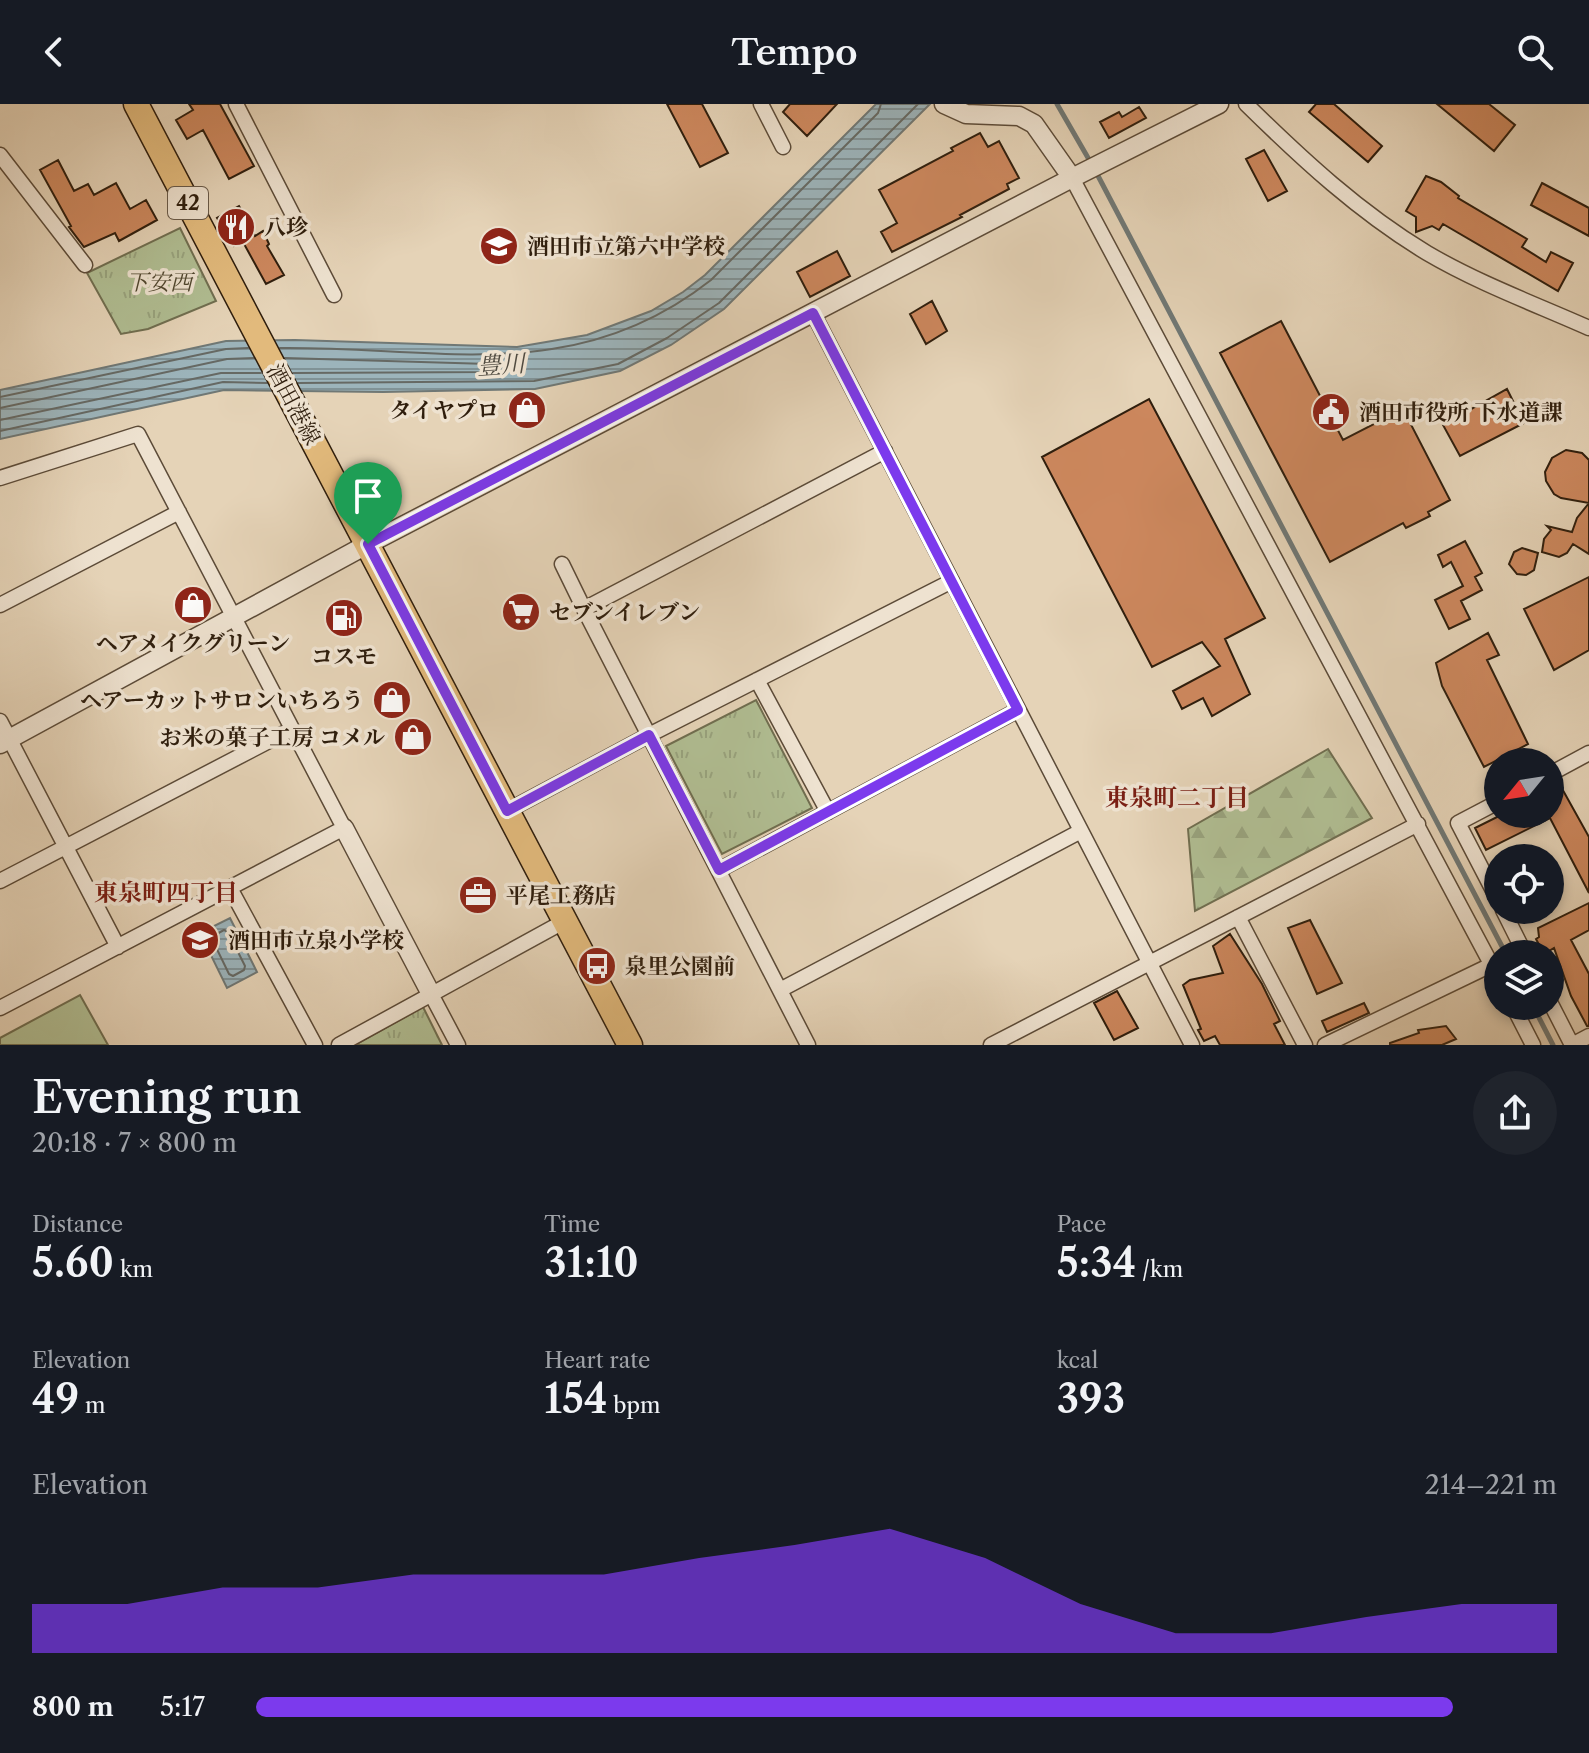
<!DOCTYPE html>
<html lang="en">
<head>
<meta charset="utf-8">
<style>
	:root { --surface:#171b24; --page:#20242c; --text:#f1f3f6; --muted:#9ea1a6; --accent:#7c3aed }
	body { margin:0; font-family:"Libre Caslon Text","Noto Serif JP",serif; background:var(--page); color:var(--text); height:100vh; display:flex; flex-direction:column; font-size:30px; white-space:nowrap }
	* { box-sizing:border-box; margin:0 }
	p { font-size:26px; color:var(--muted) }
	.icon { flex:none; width:44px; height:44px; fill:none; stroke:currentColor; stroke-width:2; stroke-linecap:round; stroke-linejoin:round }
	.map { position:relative; height:941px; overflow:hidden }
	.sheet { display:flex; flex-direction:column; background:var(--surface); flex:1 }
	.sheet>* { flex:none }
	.needle { width:52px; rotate:240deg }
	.controls { position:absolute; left:1484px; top:644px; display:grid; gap:16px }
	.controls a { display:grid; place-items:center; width:80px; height:80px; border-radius:50%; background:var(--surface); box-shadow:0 4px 12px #0003; font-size:40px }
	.pin { position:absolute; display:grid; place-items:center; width:68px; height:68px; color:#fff; margin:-82px -34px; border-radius:50% 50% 50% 0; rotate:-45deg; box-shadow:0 0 8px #0007 }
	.pin .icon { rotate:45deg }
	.round { display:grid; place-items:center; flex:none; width:84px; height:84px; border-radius:42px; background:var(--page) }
	.head { display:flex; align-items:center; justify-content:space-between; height:136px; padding:0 32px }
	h1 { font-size:44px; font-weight:600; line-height:60px }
	.metrics { display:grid; grid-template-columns:repeat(3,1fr); gap:12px; height:136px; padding:8px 32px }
	.metrics div { display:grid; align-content:center }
	.metrics b { font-size:40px; font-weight:600 }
	.metrics small { font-size:22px; font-weight:400 }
	.metrics p { font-size:22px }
	.chart { height:224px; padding:16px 32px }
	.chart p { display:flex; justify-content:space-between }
	.chart svg { width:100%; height:144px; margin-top:8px; fill:var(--accent); opacity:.7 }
	ul { padding:0 32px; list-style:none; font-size:26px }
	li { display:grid; grid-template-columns:128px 96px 1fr; align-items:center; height:60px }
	li i { height:20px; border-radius:10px; background:var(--accent) }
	header { display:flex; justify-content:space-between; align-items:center; height:104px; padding:0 32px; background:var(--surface); font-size:36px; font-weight:600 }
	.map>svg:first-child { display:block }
	.grass { fill:url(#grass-tufts); stroke:#706e50; stroke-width:2 }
	.forest { fill:url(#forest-firs); stroke:#706e50; stroke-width:2 }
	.pitch { fill:#b0bd92; stroke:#706e50; stroke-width:2 }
	.water { fill:url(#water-rules); stroke:#707875; stroke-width:2 }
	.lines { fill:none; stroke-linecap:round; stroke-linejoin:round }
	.shore { stroke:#666964; stroke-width:2 }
	.stream { stroke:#707875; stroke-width:5 }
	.building { fill:#cc875d; stroke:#2f1e0d; stroke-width:2 }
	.minor-casing { stroke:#5c4b38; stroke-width:17 }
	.tertiary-casing { stroke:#5c4b38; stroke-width:21 }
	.primary-casing { stroke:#2f1e0d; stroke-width:27 }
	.minor { stroke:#eee2d0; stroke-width:14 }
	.tertiary { stroke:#eee2d0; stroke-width:18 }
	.primary { stroke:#e2ba7c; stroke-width:24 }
	.route-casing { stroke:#fff; stroke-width:16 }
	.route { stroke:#7c3aed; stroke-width:10 }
	.labels { text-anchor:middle; stroke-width:7; stroke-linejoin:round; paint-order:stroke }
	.shield { fill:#eee2d0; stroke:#685948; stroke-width:2 }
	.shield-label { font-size:20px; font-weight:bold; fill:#2f1e0d }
	.poi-label { font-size:22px; font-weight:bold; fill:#2f1e0d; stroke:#eee2d0; text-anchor:start }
	.park-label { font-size:22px; font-style:italic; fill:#4f462e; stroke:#eee2d0 }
	.street-label { font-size:22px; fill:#2f1e0d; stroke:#eee2d0 }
	.water-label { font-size:24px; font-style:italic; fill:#504b41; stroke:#eee2d0 }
	.neighbourhood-label { font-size:24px; font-weight:bold; fill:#7a1f14; stroke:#eee2d0 }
</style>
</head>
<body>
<header><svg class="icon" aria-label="back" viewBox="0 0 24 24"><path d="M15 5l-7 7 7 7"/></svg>Tempo<svg class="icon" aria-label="search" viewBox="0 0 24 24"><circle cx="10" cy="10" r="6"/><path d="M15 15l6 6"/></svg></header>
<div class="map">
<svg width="1589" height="941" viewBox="0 0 1589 941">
	<defs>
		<pattern id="grass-tufts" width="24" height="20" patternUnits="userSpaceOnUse" patternTransform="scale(2)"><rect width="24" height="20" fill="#b0bd92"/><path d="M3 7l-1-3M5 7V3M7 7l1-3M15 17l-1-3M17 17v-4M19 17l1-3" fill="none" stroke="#98a27d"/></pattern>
		<pattern id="forest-firs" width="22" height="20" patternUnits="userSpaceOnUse" patternTransform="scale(2)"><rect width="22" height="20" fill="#b0bd92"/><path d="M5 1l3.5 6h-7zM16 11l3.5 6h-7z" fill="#98a27d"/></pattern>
		<pattern id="water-rules" width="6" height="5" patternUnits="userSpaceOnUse" patternTransform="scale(2)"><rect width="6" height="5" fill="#9cb4bb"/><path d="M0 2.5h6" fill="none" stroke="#809296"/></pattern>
	</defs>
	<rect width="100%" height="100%" fill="#e5d3b7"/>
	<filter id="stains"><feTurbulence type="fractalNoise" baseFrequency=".0025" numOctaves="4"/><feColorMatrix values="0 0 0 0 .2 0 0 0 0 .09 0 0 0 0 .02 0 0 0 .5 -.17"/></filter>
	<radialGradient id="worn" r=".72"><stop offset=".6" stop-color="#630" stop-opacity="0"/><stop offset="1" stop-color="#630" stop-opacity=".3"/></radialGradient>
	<!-- grass -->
	<path class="grass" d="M180 124 216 197 148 225 121 230 87 169Z
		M756 596 812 704 722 750 666 642Z
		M423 903 442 941H355Z"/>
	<!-- forest -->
	<path class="forest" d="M1328 645 1372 714 1195 807 1188 725Z"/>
	<!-- pitch -->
	<path class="pitch" d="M80 891 108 941H0V934Z"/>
	<!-- water -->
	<path class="water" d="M876 0H930L724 205 671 241 620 267 535 285 383 288 224 286 0 335V286L226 237 295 236 517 243 587 231 651 207 683 188 705 171Z
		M230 814 257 868 227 884 200 829Z"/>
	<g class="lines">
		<!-- shore -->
		<path class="shore" d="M280 244C437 242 574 284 711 176L878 9 881 0
			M285 254 489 260 493 264 489 268 293 269
			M298 279 534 277 618 260 667 234 719 199 918 0
			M0 293 226 245 248 244
			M0 304 227 255 254 254
			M0 316 221 269H261
			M0 327 223 278 267 279
			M224 826 228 828 245 862 244 866 233 872 229 870 212 835 213 832Z"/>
		<!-- stream -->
		<path class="stream" d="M1057 0 1091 59
			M1096 68 1506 850
			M1533 902 1553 941"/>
	</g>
	<!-- building -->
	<path class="building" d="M189 0H220L254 62 229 75 203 26 187 35 176 16 193 6Z
		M667 0H702L728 49 700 63Z
		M790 0H837L807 32 783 8Z
		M1316 0H1334L1382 42 1368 58 1309 8Z
		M1437 0H1489L1515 21 1494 47Z
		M1139 3 1146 14 1109 34 1100 18 1119 8 1122 13Z
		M980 29 988 43 999 37 1019 74 1007 80 1009 85 960 111 962 113 892 148 881 128 897 119 879 86 953 47 951 44Z
		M1264 46 1287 87 1268 97 1246 55Z
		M58 56 74 87 88 80 94 91 116 79 130 105 146 96 157 116 119 137 115 129 84 143 69 123 71 122 40 66Z
		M1426 72 1441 78 1459 92 1458 94 1527 135 1522 143 1546 158 1551 148 1573 159 1558 187 1443 120 1439 126 1432 122 1416 128V113L1406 107Z
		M1542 79 1589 104V132L1531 101Z
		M239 102 255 132 263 127 269 140 267 142 284 171 266 180 243 138 234 142 217 114Z
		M837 147 850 172 810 193 797 168Z
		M932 197 947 227 926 240 910 210Z
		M1281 217 1343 336 1403 305 1450 396 1428 408 1430 412 1406 424 1403 419 1330 458 1220 249Z
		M1507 285 1524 319 1460 352 1443 321Z
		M1149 295 1265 514 1225 535 1250 590 1212 612 1203 594 1182 605 1173 587 1220 562 1202 538 1152 563 1042 353Z
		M1566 346 1582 349 1589 356V399L1561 394 1554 390 1546 377 1545 368 1552 354Z
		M1589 399V450L1573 440 1567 449 1559 453 1542 448 1544 435 1551 426 1547 422 1572 428 1577 414Z
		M1465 437 1482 469 1475 473 1482 486 1461 497 1470 515 1449 525 1435 496 1463 482 1451 458 1443 463 1438 451Z
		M1522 444 1538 449 1534 466 1526 471 1517 470 1509 460 1514 448Z
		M1589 473V546L1554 566 1524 505Z
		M1488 529 1499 551 1487 556 1528 640 1484 663 1442 582 1436 559Z
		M1560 681 1589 733V789L1550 714 1486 746 1475 724 1503 710H1550V686Z
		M1589 799V826L1571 836 1589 870V922H1587L1571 892 1554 844 1544 850 1536 835 1539 833 1538 824Z
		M1310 816 1342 879 1317 890 1288 824Z
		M1230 830 1262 880 1280 917 1274 920 1285 941H1220L1215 932 1204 937 1198 926 1201 925 1183 881 1190 876 1223 869 1213 842Z
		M1117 887 1138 924 1114 936 1094 899Z
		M1364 899 1369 909 1327 928 1322 917Z
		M1446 922 1456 935 1442 941H1390V939L1419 929 1418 926Z"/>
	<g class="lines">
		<defs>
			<path id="minor" d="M236 0 334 191
				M761 0 783 43
				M1246 0C1302 55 1359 108 1427 149 1478 179 1535 200 1589 224
				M0 51 85 161
				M1072 74 1498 873
				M813 209 1192 941
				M0 374 138 330 344 724 0 904
				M562 460 584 505
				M0 501 179 408
				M757 576 828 708
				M0 617 118 843
				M1550 670 1589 649
				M1498 698 1458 719 1498 796
				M507 707 649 631 952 477
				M719 766 1018 606
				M0 777 292 625
				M230 784 315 941
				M1503 806 1525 850
				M1238 813 1305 941
				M780 886 1081 727
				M431 890 458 941
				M1550 898 1572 941
				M1513 902 1533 941
				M339 941 565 817
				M808 941 584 505 885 347
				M991 941 1418 720
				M1325 941 1491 861
				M1572 941 1589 932"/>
			<path id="tertiary" d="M944 0 966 10 1019 12 1034 20 1072 74
				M0 640 368 440 1072 74 1219 0
				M344 724 431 890"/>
			<path id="primary" d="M136 0 630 941"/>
		</defs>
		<!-- minor casing -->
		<use href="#minor" class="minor-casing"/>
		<!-- tertiary casing -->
		<use href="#tertiary" class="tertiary-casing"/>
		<!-- primary casing -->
		<use href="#primary" class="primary-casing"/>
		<!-- minor -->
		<use href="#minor" class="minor"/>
		<!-- tertiary -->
		<use href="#tertiary" class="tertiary"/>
		<!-- primary -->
		<use href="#primary" class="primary"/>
	</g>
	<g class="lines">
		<defs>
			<path id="route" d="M813 209 1018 606 719 766 649 631 507 707 368 440Z"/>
		</defs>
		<!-- route casing -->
		<use href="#route" class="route-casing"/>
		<!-- route -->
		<use href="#route" class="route"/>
	</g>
	<!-- icons -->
	<defs>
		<symbol id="restaurant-disc" viewBox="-11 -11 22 22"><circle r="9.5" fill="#8f2418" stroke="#eee2d0"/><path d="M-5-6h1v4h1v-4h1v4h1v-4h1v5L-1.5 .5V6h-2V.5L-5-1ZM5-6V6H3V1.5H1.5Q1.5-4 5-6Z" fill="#fff"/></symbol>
		<symbol id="school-disc" viewBox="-11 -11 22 22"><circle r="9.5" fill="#8f2418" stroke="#eee2d0"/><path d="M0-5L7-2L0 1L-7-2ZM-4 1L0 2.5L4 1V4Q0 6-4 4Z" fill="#fff"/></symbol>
		<symbol id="shop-disc" viewBox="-11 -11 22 22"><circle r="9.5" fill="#8f2418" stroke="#eee2d0"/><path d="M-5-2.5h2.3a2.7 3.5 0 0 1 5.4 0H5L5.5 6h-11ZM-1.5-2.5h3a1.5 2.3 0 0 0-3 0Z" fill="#fff"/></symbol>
		<symbol id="civic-disc" viewBox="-11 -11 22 22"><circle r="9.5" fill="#8f2418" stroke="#eee2d0"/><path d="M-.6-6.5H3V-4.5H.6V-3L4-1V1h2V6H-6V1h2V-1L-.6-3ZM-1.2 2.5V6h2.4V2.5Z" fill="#fff"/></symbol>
		<symbol id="supermarket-disc" viewBox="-11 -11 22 22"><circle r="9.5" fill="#8f2418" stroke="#eee2d0"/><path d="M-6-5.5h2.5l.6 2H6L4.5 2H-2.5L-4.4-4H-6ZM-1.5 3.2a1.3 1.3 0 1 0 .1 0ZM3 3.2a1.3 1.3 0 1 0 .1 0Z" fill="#fff"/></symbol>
		<symbol id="fuel-disc" viewBox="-11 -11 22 22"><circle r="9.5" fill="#8f2418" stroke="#eee2d0"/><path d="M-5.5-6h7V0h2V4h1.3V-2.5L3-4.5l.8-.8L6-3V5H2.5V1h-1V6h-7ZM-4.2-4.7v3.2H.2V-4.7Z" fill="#fff"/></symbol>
		<symbol id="office-disc" viewBox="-11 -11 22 22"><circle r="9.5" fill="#8f2418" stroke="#eee2d0"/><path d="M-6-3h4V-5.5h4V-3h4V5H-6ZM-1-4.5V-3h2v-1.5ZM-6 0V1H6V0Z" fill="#fff"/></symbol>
		<symbol id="bus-disc" viewBox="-11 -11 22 22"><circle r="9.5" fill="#8f2418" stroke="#eee2d0"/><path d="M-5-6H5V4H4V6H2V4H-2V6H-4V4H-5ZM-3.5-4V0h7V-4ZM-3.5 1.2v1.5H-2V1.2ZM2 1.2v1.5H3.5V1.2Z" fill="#fff"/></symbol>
	</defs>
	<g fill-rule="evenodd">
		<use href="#restaurant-disc" x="214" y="101" width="44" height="44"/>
		<use href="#school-disc" x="477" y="120" width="44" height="44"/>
		<use href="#shop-disc" x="505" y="284" width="44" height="44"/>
		<use href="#civic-disc" x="1309" y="286" width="44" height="44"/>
		<use href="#shop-disc" x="171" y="479" width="44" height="44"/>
		<use href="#supermarket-disc" x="499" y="486" width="44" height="44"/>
		<use href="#fuel-disc" x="322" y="492" width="44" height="44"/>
		<use href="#shop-disc" x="370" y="574" width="44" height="44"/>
		<use href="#shop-disc" x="391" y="611" width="44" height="44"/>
		<use href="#office-disc" x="456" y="769" width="44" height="44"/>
		<use href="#school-disc" x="178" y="814" width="44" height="44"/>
		<use href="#bus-disc" x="575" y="840" width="44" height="44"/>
	</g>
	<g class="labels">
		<!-- shield labels -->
		<rect class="shield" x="168" y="83" width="40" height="32" rx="6"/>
		<g class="shield-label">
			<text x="188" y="106">42</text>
		</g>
		<!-- poi labels -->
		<g class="poi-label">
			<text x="264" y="131">八珍</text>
			<text x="527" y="150">酒田市立第六中学校</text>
			<text x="499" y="314" text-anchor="end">タイヤプロ</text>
			<text x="1359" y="316">酒田市役所 下水道課</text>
			<text x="549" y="516">セブンイレブン</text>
			<text x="193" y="547" text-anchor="middle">ヘアメイクグリーン</text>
			<text x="344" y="560" text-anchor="middle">コスモ</text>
			<text x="364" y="604" text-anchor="end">ヘアーカットサロンいちろう</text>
			<text x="385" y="641" text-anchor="end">お米の菓子工房 コメル</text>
			<text x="506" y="799">平尾工務店</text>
			<text x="228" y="844">酒田市立泉小学校</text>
			<text x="625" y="870">泉里公園前</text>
		</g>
		<!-- park labels -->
		<g class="park-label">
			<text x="159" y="186">下安西</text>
		</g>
		<!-- street labels -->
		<g class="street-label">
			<text transform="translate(294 300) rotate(62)" y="8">酒田港線</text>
		</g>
		<!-- water labels -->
		<g class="water-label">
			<text transform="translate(501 261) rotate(-4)" y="8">豊川</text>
		</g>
		<!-- neighbourhood labels -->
		<g class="neighbourhood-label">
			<text x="1177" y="702">東泉町二丁目</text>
			<text x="166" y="797">東泉町四丁目</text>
		</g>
	</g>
	<rect width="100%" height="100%" filter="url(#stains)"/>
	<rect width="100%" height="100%" fill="url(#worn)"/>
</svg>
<div class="controls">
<a><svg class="needle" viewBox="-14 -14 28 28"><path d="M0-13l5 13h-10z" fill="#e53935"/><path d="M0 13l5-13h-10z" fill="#9ea1a6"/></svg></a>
<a><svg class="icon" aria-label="locate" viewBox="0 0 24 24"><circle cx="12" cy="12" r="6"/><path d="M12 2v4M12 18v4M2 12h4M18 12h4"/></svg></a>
<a><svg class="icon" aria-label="layers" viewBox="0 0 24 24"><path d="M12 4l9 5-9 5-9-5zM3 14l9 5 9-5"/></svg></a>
</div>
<div class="pin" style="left:368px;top:440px;background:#1e9e55"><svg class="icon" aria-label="arrive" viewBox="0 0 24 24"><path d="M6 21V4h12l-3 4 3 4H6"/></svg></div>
</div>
<section class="sheet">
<div class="head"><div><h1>Evening run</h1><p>20:18 · 7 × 800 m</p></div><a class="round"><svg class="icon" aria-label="share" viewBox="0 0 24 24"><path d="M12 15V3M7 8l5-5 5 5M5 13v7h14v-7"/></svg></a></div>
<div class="metrics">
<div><p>Distance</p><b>5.60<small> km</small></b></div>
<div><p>Time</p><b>31:10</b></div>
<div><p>Pace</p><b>5:34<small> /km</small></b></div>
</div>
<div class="metrics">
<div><p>Elevation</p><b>49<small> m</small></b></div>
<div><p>Heart rate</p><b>154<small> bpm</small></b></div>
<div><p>kcal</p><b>393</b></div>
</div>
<div class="chart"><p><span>Elevation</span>214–221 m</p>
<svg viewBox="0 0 160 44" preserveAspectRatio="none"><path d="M0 44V29L10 29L20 24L30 24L40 20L50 20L60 20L70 15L80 11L90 6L100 15L110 29L120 38L130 38L140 33L150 29L160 29V44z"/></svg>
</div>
<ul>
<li><b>800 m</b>5:17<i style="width:92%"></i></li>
</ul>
</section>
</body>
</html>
